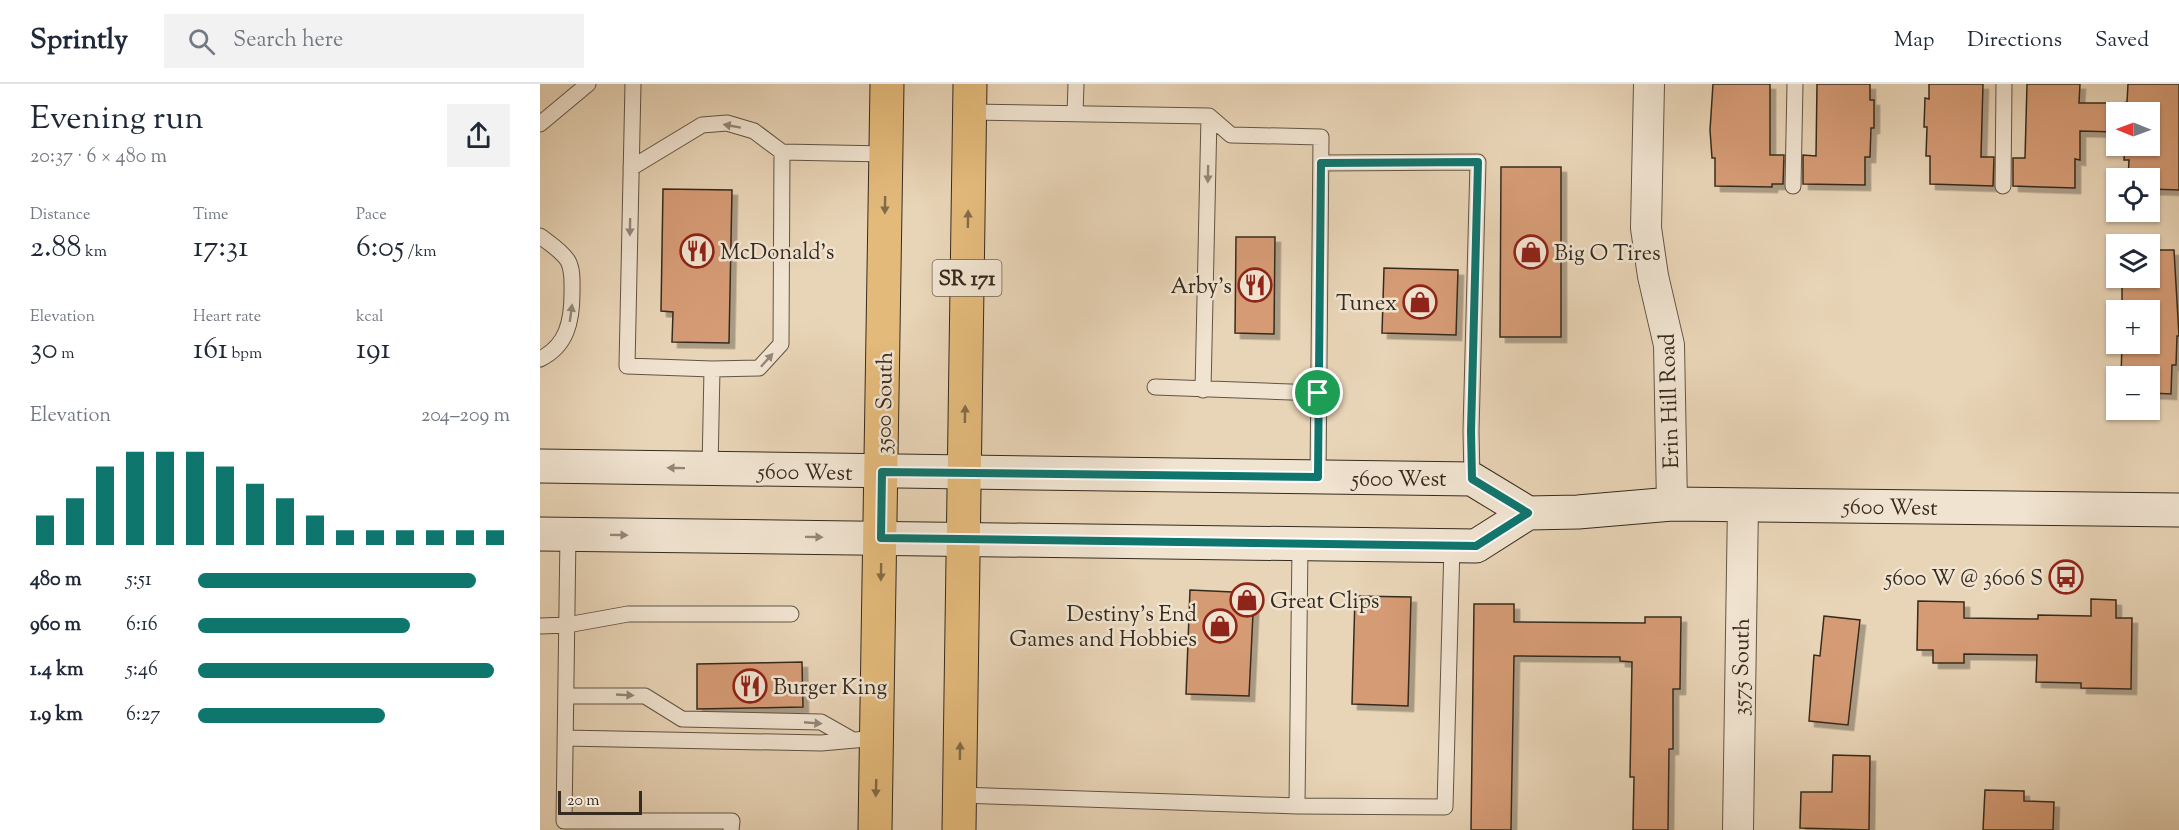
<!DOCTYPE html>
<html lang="en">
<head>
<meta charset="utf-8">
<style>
	:root { --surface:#fff; --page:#f2f2f3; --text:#1f2937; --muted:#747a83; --line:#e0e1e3; --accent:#0f766e }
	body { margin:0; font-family:"Sorts Mill Goudy",serif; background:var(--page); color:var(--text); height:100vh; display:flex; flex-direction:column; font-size:22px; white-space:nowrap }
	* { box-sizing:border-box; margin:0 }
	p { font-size:20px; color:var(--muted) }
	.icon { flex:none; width:33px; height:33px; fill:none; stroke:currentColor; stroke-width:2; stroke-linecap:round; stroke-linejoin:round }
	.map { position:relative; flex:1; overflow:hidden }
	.panel { display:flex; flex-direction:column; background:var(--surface); width:540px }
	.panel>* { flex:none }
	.needle { width:39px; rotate:271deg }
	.fabs { position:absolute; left:1566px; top:18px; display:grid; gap:12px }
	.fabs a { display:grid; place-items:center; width:54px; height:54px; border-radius:0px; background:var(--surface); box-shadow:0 2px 4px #0004; font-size:30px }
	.scale { position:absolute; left:18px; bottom:15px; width:84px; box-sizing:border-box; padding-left:6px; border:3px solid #362b1e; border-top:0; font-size:16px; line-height:21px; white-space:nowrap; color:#362b1e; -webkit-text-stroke:4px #f0e3d0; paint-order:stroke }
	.pin { position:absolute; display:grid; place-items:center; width:51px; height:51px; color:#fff; margin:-26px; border:3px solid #fff; border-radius:50%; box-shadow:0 2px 6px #0007 }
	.round { display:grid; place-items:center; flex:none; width:63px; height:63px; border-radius:0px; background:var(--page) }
	.overview { display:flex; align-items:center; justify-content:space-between; height:102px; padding:0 30px }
	h1 { font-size:33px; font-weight:600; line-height:45px }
	.figures { display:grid; grid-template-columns:repeat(3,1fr); gap:9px; height:102px; padding:6px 30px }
	.figures div { display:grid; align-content:center }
	.figures b { font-size:30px; font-weight:600 }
	.figures small { font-size:16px; font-weight:400 }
	.figures p { font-size:16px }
	.chart { height:168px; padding:12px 30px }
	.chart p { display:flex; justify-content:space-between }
	.chart svg { width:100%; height:108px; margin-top:6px; stroke:var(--accent); stroke-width:6 }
	ul { padding:0 30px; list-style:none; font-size:20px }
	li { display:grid; grid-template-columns:96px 72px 1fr; align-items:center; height:45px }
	li i { height:15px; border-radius:8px; background:var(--accent) }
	header { display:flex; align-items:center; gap:36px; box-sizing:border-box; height:84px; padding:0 30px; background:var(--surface); border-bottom:2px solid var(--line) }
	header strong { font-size:28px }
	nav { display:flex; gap:33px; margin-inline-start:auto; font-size:21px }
	.search { width:420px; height:54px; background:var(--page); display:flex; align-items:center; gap:15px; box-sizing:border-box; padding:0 21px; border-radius:0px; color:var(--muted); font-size:22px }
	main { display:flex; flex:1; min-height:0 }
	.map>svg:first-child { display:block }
	.building { fill:#d59b75; stroke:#362b1e; stroke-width:1.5; filter:url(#shadow) }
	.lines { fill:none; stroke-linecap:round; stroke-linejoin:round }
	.lane-casing { stroke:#625544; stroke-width:17 }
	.street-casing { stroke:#625544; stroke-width:32 }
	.secondary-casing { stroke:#362b1e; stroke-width:35 }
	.primary-casing { stroke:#362b1e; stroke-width:35 }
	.lane { stroke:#f0e3d0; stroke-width:15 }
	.street { stroke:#f0e3d0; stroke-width:30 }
	.secondary { stroke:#f0e3d0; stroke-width:33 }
	.primary { stroke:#e4ba7b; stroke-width:33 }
	.oneway { fill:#938777 }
	.oneway2 { fill:#846b48 }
	.route-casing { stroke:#fff; stroke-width:12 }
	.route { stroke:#0f766e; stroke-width:8 }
	.labels { text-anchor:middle; stroke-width:5; stroke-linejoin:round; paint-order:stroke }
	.shield { fill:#f0e3d0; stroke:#6e6253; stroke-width:1.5 }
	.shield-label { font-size:21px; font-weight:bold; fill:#362b1e }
	.poi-label { font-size:22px; fill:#362b1e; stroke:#f0e3d0; text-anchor:start }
	.street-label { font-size:22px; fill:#362b1e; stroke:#f0e3d0 }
</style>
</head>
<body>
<header>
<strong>Sprintly</strong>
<div class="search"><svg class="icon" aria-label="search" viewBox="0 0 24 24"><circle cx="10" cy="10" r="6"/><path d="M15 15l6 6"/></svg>Search here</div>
<nav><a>Map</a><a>Directions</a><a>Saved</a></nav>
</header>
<main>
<section class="panel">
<div class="overview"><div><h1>Evening run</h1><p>20:37 · 6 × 480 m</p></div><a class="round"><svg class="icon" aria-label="share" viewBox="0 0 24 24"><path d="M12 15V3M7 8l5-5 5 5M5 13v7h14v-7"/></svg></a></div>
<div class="figures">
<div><p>Distance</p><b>2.88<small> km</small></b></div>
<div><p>Time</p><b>17:31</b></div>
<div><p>Pace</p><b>6:05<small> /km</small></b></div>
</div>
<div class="figures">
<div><p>Elevation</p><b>30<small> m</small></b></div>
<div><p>Heart rate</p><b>161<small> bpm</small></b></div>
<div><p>kcal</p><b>191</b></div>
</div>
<div class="chart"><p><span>Elevation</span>204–209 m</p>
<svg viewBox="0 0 160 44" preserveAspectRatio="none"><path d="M5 44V32M15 44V25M25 44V12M35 44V6M45 44V6M55 44V6M65 44V12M75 44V19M85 44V25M95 44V32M105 44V38M115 44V38M125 44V38M135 44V38M145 44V38M155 44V38"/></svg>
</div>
<ul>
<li><b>480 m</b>5:51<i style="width:89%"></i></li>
<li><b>960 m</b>6:16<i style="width:68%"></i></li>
<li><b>1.4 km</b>5:46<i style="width:95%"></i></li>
<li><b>1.9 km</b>6:27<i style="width:60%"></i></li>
</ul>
</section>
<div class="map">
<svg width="1639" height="746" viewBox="0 0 1639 746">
	<defs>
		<filter id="shadow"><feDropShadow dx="5.5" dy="5.5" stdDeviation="0" flood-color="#0004"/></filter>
	</defs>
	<rect width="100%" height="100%" fill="#e8d4b6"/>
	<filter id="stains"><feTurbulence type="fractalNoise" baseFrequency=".00333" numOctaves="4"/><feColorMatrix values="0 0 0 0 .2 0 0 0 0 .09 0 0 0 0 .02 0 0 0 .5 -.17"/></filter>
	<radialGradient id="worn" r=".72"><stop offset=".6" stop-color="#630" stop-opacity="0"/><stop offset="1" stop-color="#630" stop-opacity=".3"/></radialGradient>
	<!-- building -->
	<path class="building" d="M1173 0H1230V71H1244L1243 100H1232V103L1175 102V74H1172L1170 46Z
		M1277 0H1330V16H1334V44H1331L1330 73H1325V101L1263 100V71L1276 72Z
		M1389 0H1443L1441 73H1454L1453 102 1390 100V72H1386L1387 43H1384L1385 14 1389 15Z
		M1487 0H1540L1539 19H1583L1587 18 1588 0H1639V106L1610 105V94H1588L1589 76H1584L1585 62H1610V28H1576V48L1540 47V76L1535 75V104L1473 102V74H1485Z
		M961 83H1021V253H960Z
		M123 105 192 106 189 259 132 258 133 228 121 227Z
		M696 153H735L734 250 695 249Z
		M1610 166H1634L1639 252H1637L1636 281H1632L1631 310 1610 309V292H1581L1582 260H1610V226H1582V194H1610Z
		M844 184 918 186 916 251 842 249Z
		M650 506 714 509 709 612 646 610Z
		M815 512 871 513 868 622 812 620Z
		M1551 515 1576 516V534H1592L1591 605 1541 604V599L1496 598 1497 571 1424 570V579H1393V566H1377L1378 517 1424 518V534L1498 535V531L1551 532Z
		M934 520H974V538L1105 539V533H1141L1140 605H1133V665H1129L1128 746H1093L1094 693H1090L1092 578 1080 577V573L974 572 971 746H931Z
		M1284 532 1320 536 1308 641 1269 637 1274 571 1280 572Z
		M262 578 263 623 157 625V580Z
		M1293 671 1330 672 1329 746 1260 744 1261 708H1292Z
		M1445 706 1484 707V717L1514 718 1513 746H1443Z"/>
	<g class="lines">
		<defs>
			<path id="lane" d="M93 0 87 282 172 285 170 385
				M430 28 669 32 691 51 781 53 778 393
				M535 30 536 0
				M0 40 48 0
				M781 79 938 78 931 347 932 395
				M91 84 162 41 187 39 214 47 242 68 346 70
				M1253 102 1255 0
				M1463 102 1464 0
				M0 152C9 159 22 167 28 177 33 186 32 198 32 209 32 237 27 262 0 275
				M172 285 219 284 241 260 242 68
				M615 303 778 309
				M663 306 669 32
				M28 451 24 737H192L191 746
				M0 542 27 541 88 530H251
				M26 612H105L142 635 281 638 311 655
				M25 654 281 659 338 654
				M420 711 757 722 905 723 912 461
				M757 722 760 460"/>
			<path id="street" d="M1109 0 1106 144 1113 192 1129 261 1132 420
				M1198 746 1203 420"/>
			<path id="secondary" d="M0 382 932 395 988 429
				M0 450 936 462 988 429 1038 428 1132 420 1639 426"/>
			<path id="primary" d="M335 746 347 0
				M419 746 430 0"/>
		</defs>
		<!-- lane casing -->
		<use href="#lane" class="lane-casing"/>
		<!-- street casing -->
		<use href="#street" class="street-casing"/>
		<!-- secondary casing -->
		<use href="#secondary" class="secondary-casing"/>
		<!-- primary casing -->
		<use href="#primary" class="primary-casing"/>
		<!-- lane -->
		<use href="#lane" class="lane"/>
		<!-- street -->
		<use href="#street" class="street"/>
		<!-- secondary -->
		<use href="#secondary" class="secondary"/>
		<!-- primary -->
		<use href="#primary" class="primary"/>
	</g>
	<!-- one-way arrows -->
	<defs><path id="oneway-solid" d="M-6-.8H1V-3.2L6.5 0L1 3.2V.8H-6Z" transform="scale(1.5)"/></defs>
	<g class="oneway">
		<use href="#oneway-solid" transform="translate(192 42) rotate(-170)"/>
		<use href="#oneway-solid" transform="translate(668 90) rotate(91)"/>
		<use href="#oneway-solid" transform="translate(90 143) rotate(91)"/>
		<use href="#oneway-solid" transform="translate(31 229) rotate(-82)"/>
		<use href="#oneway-solid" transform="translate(227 276) rotate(-48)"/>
		<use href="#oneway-solid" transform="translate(136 384) rotate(-179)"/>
		<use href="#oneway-solid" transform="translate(79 451) rotate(1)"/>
		<use href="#oneway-solid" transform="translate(274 453) rotate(1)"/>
		<use href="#oneway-solid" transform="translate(85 611) rotate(3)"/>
		<use href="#oneway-solid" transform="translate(273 639) rotate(5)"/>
	</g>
	<g class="oneway2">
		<use href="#oneway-solid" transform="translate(345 121) rotate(91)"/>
		<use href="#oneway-solid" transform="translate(428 135) rotate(-89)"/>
		<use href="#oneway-solid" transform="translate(425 330) rotate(-89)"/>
		<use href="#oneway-solid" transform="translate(341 488) rotate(91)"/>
		<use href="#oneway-solid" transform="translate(420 667) rotate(-89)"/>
		<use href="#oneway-solid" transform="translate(336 704) rotate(92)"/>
	</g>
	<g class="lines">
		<defs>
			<path id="route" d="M938 78 931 347 932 395 988 429 936 462 341 454 342 388 778 393 781 79Z"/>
		</defs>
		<!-- route casing -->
		<use href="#route" class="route-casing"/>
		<!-- route -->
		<use href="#route" class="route"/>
	</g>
	<!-- icons -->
	<defs>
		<symbol id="restaurant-ring" viewBox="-11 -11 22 22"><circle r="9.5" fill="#f0e3d0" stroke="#8f2418" stroke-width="1.5"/><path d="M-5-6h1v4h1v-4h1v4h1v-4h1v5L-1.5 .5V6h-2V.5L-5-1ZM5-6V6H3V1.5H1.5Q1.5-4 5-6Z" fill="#8f2418"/></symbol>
		<symbol id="shop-ring" viewBox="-11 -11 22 22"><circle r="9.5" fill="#f0e3d0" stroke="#8f2418" stroke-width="1.5"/><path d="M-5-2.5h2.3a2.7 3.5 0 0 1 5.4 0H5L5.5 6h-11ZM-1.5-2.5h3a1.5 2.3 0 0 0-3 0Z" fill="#8f2418"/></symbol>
		<symbol id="bus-ring" viewBox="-11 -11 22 22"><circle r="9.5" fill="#f0e3d0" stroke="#8f2418" stroke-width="1.5"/><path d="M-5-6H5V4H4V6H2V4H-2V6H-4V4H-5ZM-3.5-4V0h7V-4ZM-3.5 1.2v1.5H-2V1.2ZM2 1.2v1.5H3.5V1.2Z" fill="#8f2418"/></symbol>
	</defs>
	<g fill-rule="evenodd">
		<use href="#restaurant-ring" x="138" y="148" width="38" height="38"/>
		<use href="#shop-ring" x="972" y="149" width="38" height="38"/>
		<use href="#restaurant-ring" x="696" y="182" width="38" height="38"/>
		<use href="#shop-ring" x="861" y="199" width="38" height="38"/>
		<use href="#bus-ring" x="1507" y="474" width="38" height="38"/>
		<use href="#shop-ring" x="688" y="497" width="38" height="38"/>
		<use href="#shop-ring" x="661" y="523" width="38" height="38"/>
		<use href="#restaurant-ring" x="191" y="583" width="38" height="38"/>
	</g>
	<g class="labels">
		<!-- shield labels -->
		<rect class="shield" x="392.5" y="176" width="69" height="36" rx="4.5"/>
		<g class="shield-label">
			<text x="427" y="201">SR 171</text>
		</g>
		<!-- poi labels -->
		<g class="poi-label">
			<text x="180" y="175">McDonald's</text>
			<text x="1014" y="176">Big O Tires</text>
			<text x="692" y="209" text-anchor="end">Arby's</text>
			<text x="857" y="226" text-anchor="end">Tunex</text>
			<text x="1503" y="501" text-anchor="end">5600 W @ 3606 S</text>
			<text x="730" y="524">Great Clips</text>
			<text x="657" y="537" text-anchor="end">Destiny's End<tspan x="657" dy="25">Games and Hobbies</tspan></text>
			<text x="233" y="610">Burger King</text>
		</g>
		<!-- street labels -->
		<g class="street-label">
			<text transform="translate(1128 317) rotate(-92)" y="8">Erin Hill Road</text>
			<text transform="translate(343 319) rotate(-89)" y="8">3500 South</text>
			<text transform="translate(265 387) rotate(1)" y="8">5600 West</text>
			<text x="859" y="402">5600 West</text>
			<text transform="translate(1350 422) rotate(1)" y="8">5600 West</text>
			<text transform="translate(1200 583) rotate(-89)" y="8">3575 South</text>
		</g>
	</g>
	<rect width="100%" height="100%" filter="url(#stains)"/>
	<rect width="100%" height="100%" fill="url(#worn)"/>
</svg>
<div class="fabs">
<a><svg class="needle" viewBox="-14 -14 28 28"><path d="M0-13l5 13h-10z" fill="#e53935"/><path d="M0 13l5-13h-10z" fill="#747a83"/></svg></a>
<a><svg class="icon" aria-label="locate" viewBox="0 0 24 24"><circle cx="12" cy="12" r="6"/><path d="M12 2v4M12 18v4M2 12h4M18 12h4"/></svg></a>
<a><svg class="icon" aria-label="layers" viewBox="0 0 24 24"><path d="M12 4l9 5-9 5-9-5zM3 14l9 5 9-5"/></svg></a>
<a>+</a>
<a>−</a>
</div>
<div class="scale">20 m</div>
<div class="pin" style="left:778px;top:309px;background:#1e9e55"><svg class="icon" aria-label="arrive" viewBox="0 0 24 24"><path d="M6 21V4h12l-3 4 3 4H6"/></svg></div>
</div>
</main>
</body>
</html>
